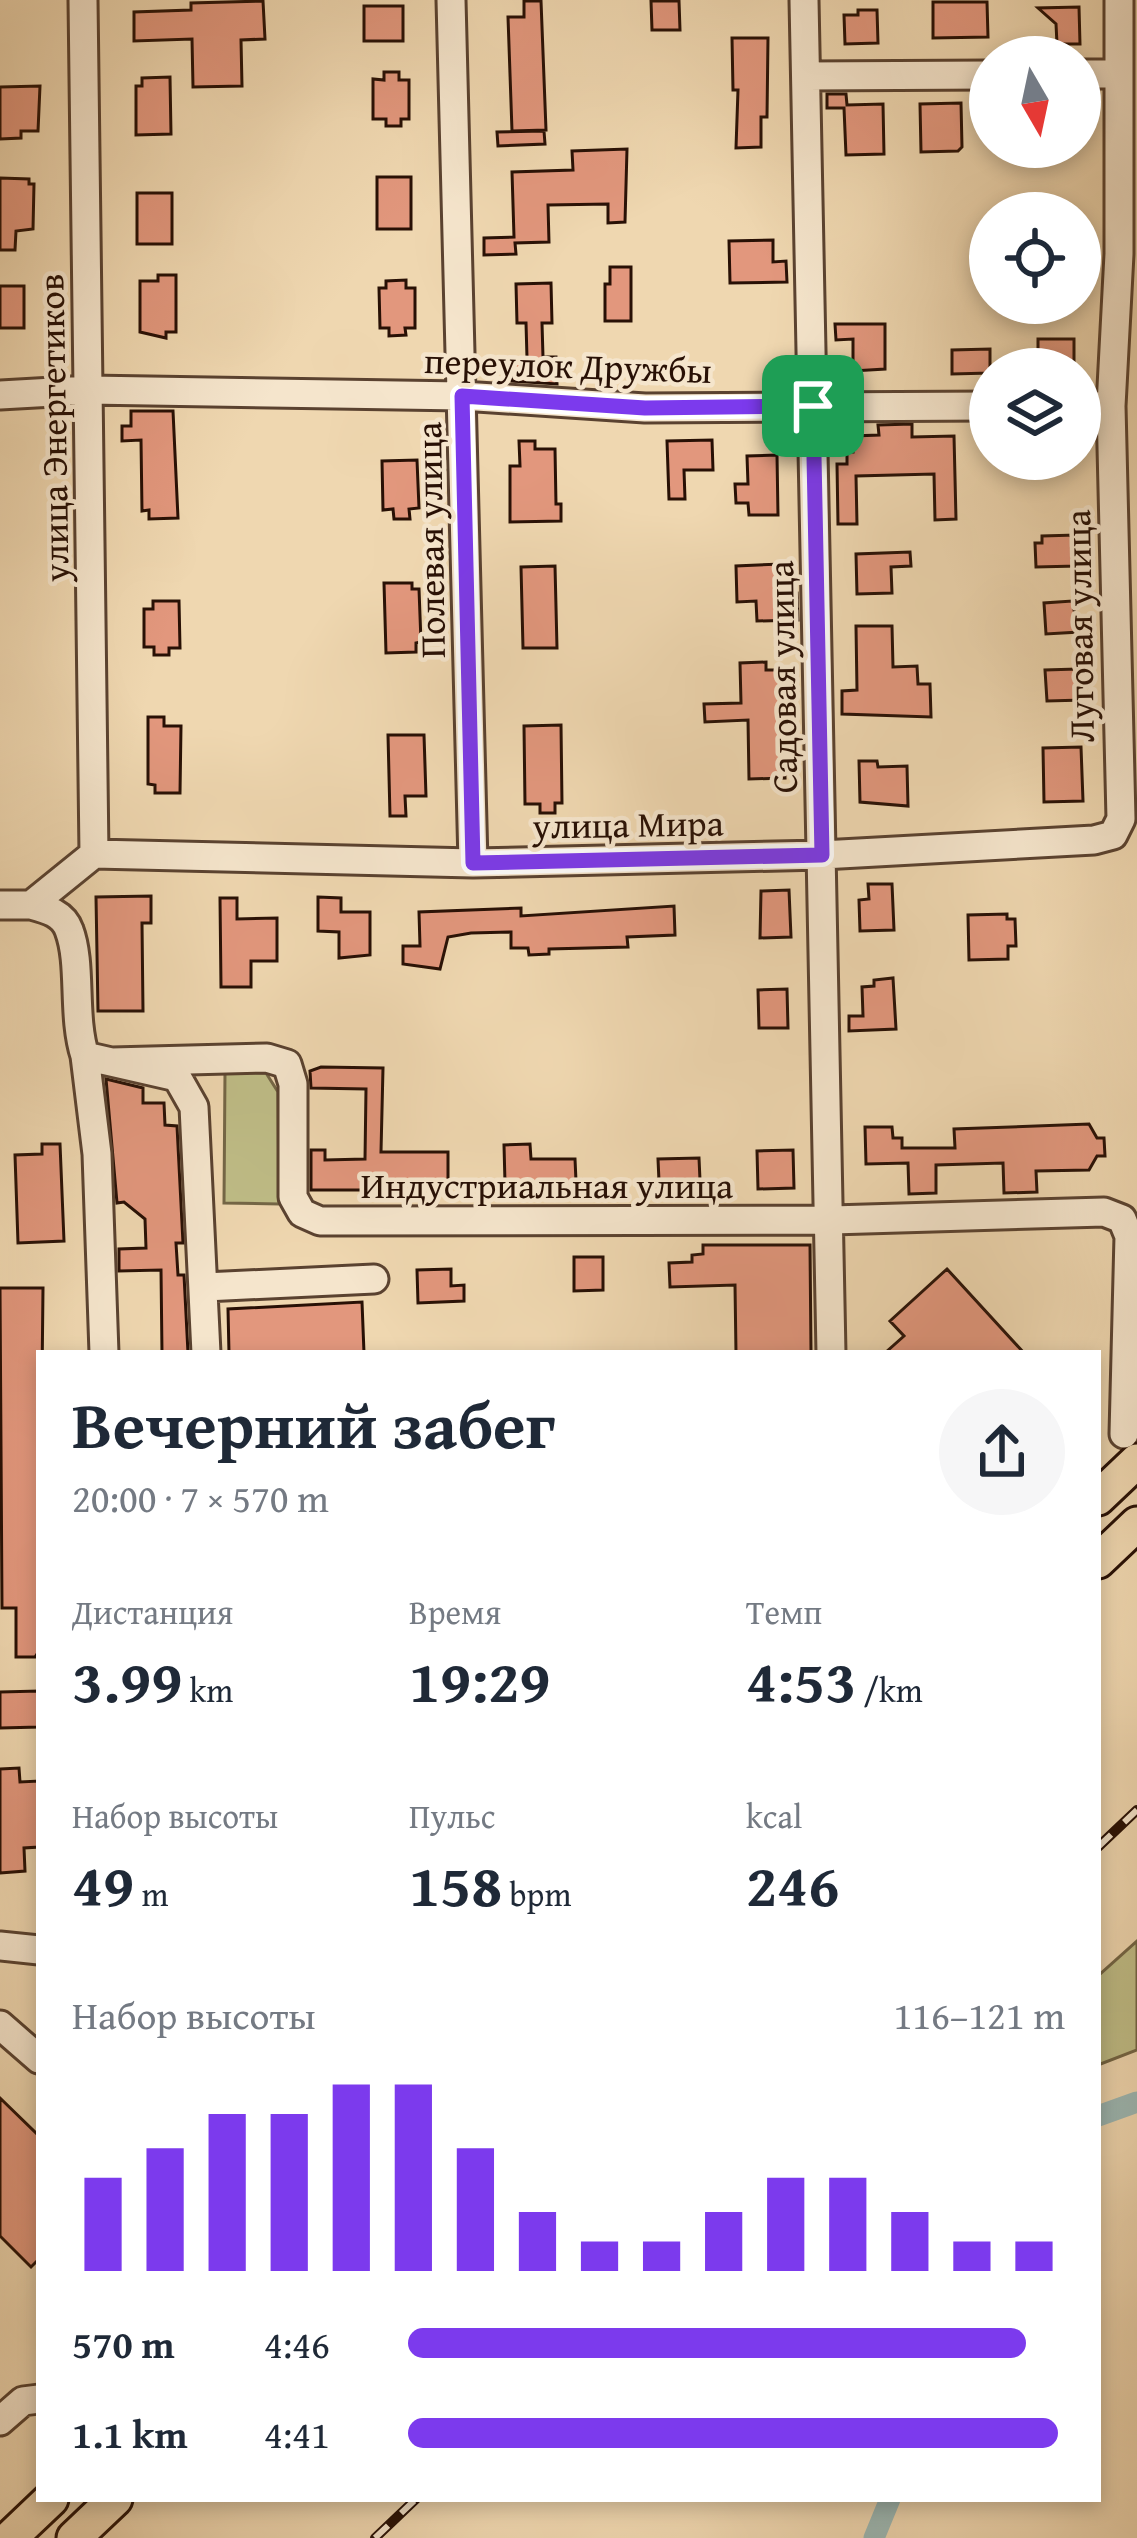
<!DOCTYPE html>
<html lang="ru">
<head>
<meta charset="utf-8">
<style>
	:root { --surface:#fff; --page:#f6f6f7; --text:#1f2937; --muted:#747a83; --accent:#7c3aed }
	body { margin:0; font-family:"Gentium Book Plus",serif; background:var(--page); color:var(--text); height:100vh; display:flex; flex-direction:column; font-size:45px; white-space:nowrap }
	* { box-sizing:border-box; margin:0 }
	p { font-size:39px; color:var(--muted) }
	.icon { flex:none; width:66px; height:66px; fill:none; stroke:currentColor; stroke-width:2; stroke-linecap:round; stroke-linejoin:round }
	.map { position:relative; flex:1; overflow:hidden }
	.side { position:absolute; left:36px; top:1350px; width:1065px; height:1152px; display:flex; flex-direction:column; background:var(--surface); border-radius:0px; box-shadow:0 6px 18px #0003 }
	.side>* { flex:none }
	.needle { width:78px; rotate:171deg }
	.fabs { position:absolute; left:969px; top:36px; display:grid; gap:24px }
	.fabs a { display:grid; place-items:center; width:132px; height:132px; border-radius:50%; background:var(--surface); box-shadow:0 6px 18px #0003; font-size:60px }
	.pin { position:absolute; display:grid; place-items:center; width:102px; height:102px; color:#fff; margin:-51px; border-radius:24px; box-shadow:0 6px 18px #0006 }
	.round { display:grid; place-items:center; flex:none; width:126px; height:126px; border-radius:63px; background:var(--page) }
	.head { display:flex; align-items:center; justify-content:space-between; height:204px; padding:0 36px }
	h1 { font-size:66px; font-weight:800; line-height:90px }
	.metrics { display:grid; grid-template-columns:repeat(3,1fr); gap:18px; height:204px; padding:12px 36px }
	.metrics div { display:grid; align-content:center }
	.metrics b { font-size:60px; font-weight:800 }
	.metrics small { font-size:33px; font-weight:400 }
	.metrics p { font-size:33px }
	.chart { height:336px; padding:24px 36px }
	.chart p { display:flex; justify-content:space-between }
	.chart svg { width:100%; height:216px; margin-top:12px; stroke:var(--accent); stroke-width:6 }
	ul { padding:0 36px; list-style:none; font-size:39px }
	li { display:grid; grid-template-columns:192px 144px 1fr; align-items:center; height:90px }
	li i { height:30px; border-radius:15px; background:var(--accent) }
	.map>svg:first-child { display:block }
	.green { fill:#bfbd87; stroke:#746646; stroke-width:3 }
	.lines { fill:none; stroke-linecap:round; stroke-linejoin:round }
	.canal { stroke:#9cb8b4; stroke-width:21 }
	.building { fill:#e2977d; stroke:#281005; stroke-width:3 }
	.minor-casing { stroke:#5a4230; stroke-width:33 }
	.major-casing { stroke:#281005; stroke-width:39 }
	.minor { stroke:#f5e5cc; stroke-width:27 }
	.major { stroke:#efd7b0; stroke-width:33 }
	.rail-casing { stroke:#281005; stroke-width:10 }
	.rail { stroke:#f5e5cc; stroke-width:6; stroke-dasharray:18; stroke-linecap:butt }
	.route-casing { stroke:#fff; stroke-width:24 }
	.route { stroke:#7c3aed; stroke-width:15 }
	.labels { text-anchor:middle; stroke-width:9; stroke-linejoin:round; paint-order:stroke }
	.street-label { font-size:36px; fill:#281005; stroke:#f5e5cc }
</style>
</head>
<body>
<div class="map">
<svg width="1137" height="2538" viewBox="0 0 1137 2538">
	<rect width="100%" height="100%" fill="#efd7b0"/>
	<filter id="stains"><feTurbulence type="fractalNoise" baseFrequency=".00167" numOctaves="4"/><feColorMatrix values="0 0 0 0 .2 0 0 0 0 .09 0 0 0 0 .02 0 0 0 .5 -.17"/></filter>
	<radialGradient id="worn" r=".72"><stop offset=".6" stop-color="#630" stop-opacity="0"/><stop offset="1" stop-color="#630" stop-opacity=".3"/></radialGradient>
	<!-- green -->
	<path class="green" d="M225 1072 266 1073 278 1092 279 1204 224 1203Z
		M1137 1941V2050L1098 2065V1976Z"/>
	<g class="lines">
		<!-- canal -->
		<path class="canal" d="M1098 2116 1137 2102
			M874 2538 890 2499"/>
	</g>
	<!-- building -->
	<path class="building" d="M263 1 265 39 241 40 242 86 193 87 192 39 134 41V12L191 10V3Z
		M524 1H541L546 130 512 131 508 17H524Z
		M651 1H679L680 30H652Z
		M933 2H987L988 37 933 38Z
		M364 6H403V41H364Z
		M1079 7 1080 44H1057L1056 24 1038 8Z
		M858 10H877L878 43 845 44 844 15H858Z
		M732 38H768L767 117H761V147L736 148 738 90H733Z
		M384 72H399V80H409V119H401V126H386V119H373V79L384 80Z
		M170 77 171 134 136 135V86H142V78Z
		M40 86 38 131H21V138L0 139V87Z
		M827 94H846L847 105 883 104 884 154 846 155 844 108H827Z
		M961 103 962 147 958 151 921 152 920 104Z
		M544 131 545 144 498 146 497 132Z
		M627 149 625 222 608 223V204L548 205 549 242 515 243 516 254 484 255V238L514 237 512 172 573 170 572 151Z
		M377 177H411V229H377Z
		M0 178 29 179V184H34L33 229 16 231 15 250H0Z
		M137 193H172V244H137Z
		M773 240V262L786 261 787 282 730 283 729 241Z
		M610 267H631V321H605V284H610Z
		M158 275H176V332H166V338L140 332V281H158Z
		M406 280V288H415V328H405L406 335 389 336V328H380L379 288H386V281Z
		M551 283 552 323H542L543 357H556L557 384 512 381 511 358H527L526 323H517L516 284Z
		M0 286H24V328H0Z
		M835 324H885V369L853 371V339L836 340Z
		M1038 339H1074V369H1049V362H1038Z
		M990 349V373L952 374V350Z
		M131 411H173L178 518 149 519V510L142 511 141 440 122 441V426H131Z
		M912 424V437L954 436 956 519 935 520 934 474 856 476 857 524H838L837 464H847V452H853V436L879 435 878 425Z
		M712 440 713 470H684L685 499H669L667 441Z
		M519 441H535V449H555L556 504H561V521L510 522V466H520Z
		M777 455 778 515H749L748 503H736L735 484H748L747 456Z
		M417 460 419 508 409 509 410 519H394L393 509 383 510 382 461Z
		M1076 535 1077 566 1036 567 1035 543H1042V536Z
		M910 552 911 566 891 567 892 593 857 594 856 554Z
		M781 564 782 593H797L798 620 757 621 756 601 737 602 736 566Z
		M555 566 557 648H523L521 567Z
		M384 583H412V589H419L421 642 416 643V652L386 653Z
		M153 601H179L180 648H169V655H154V647H144V609H153Z
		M1072 601 1079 632 1046 634 1044 603Z
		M856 626H892L893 667 917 666 918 684H930L931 717 842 714V691L857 690Z
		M766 662V670H781L785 778 749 779 748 720 705 722 704 704 741 703 740 663Z
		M1077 669 1083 700 1047 701 1045 670Z
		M148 717H164V726H181L180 793H155V785L148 784Z
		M561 725 562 803H555V813H540V804H525L524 726Z
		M388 735H424L426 796H405L406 816H390Z
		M1081 747 1083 801 1044 802 1043 748Z
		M859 761H877L878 767 907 766 908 806 860 802Z
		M868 884H892L894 930 860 931 859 900 869 899Z
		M789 890 791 937 760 938 761 891Z
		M151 896V923H142L143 1011H98L96 897Z
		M318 897 341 898V912H370V955L339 958V932L318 931Z
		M220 898H237V919L277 918V961H251V987H221Z
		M674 906 675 935 627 937 628 947 549 949V954L529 955 528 948H511V932L471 933 448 937 440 969 403 964V946H420L419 912 521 908V916Z
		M1007 914V919H1015L1016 946H1008V959L969 960 968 915Z
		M893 978 896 1029 849 1031V1016H863L862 987 874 986V980Z
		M787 989 788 1028H759L758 990Z
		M321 1067 383 1068 381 1152H448V1182H377V1190H311V1150H325V1160L365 1159 366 1089 311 1088 310 1071Z
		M106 1079 143 1088V1103H164L165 1125 177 1126 183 1243H176L178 1275H184L188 1353H162L161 1270 119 1271V1249L146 1248 145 1219 124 1202 117 1203Z
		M1089 1124 1097 1138H1104L1105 1156H1097L1089 1170 1036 1171 1037 1192 1004 1193 1003 1163 936 1165V1193L909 1194 908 1163 866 1164 865 1127H892L893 1138H902V1148H955L954 1129Z
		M42 1144H60L64 1241 18 1243 15 1155 42 1154Z
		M530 1144 531 1159H575L576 1181 587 1180V1197L559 1198V1182L505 1183 504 1145Z
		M793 1150 794 1188 758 1189 757 1151Z
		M699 1158 700 1180 659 1181 658 1159Z
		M703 1245H810L811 1353H736L735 1285 670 1287 669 1263 692 1262V1255L703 1254Z
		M574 1257H603V1290L574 1291Z
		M451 1269V1286L464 1285V1301L418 1303 417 1270Z
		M947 1269 1024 1353H885L904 1336 890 1321Z
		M0 1288H43L39 1651 35 1657H16V1608H2Z
		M362 1302 364 1353H229L228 1309Z
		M39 1691V1727L0 1728V1692Z
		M19 1768 20 1782 39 1781V1847L24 1848 25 1871 0 1873V1769Z
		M0 2098 39 2136V2259L31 2267 0 2236Z"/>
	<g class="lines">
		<defs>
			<path id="minor" d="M83 0 94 854
				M451 0 473 863
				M804 0 831 1353
				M1080 74H1119
				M806 76 990 75
				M0 395 89 390 462 396 645 408 990 406
				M1080 406H1111
				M0 905H31L94 854 473 863 822 855 1094 840 1113 835 1121 819 1111 406 1119 254V0
				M31 905C46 909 63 913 69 930 82 964 72 1016 85 1056L177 1077 194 1107 206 1353
				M85 1056 97 1154 104 1353
				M112 1062 267 1058 287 1064 293 1084V1197L302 1213 320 1221 832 1220 1104 1212 1122 1219 1129 1236 1124 1434
				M205 1287 374 1279
				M0 1946 39 1950
				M0 2025 39 2059
				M0 2421 23 2401 39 2399"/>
			<path id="major" d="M1098 1498 1137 1461
				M1098 1561 1137 1524
				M10 2538 51 2499
				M74 2538 115 2499"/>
		</defs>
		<!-- minor casing -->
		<use href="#minor" class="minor-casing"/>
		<!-- major casing -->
		<use href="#major" class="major-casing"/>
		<!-- minor -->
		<use href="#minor" class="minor"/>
		<!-- major -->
		<use href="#major" class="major"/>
		<defs>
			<path id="rail" d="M1098 1847 1137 1810
				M375 2538 416 2499"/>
		</defs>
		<!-- rail casing -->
		<use href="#rail" class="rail-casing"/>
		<!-- rail -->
		<use href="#rail" class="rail"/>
	</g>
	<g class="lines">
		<defs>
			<path id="route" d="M462 396 645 408 813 406 822 855 473 863Z"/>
		</defs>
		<!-- route casing -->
		<use href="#route" class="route-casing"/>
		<!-- route -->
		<use href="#route" class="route"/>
	</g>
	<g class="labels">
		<!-- street labels -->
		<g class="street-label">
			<text transform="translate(568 365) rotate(2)" y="13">переулок Дружбы</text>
			<text transform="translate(53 428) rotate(-91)" y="13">улица Энергетиков</text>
			<text transform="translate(430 540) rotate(-91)" y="13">Полевая улица</text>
			<text transform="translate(1079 626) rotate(-91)" y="13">Луговая улица</text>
			<text transform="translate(782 677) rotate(-91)" y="13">Садовая улица</text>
			<text transform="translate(628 824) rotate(-1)" y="13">улица Мира</text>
			<text x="547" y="1198">Индустриальная улица</text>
		</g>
	</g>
	<rect width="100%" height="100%" filter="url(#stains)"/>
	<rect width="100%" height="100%" fill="url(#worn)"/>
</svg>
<div class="fabs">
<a><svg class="needle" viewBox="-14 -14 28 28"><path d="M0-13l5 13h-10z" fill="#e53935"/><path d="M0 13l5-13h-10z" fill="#747a83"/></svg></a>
<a><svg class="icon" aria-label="locate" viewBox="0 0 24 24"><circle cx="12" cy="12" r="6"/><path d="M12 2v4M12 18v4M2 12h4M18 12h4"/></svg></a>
<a><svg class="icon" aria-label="layers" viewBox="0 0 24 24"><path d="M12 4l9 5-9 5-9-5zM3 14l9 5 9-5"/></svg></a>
</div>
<div class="pin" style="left:813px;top:406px;background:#1e9e55"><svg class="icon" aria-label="arrive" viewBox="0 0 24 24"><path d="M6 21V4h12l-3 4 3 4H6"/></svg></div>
<section class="side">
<div class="head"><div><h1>Вечерний забег</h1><p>20:00 · 7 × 570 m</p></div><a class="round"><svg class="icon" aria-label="share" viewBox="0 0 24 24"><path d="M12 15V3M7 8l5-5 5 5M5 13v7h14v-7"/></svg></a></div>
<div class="metrics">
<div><p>Дистанция</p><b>3.99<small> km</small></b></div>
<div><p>Время</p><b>19:29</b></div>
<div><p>Темп</p><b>4:53<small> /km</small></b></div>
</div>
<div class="metrics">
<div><p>Набор высоты</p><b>49<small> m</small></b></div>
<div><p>Пульс</p><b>158<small> bpm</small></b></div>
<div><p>kcal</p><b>246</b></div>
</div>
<div class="chart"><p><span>Набор высоты</span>116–121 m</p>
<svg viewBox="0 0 160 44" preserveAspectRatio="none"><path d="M5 44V25M15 44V19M25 44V12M35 44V12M45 44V6M55 44V6M65 44V19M75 44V32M85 44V38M95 44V38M105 44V32M115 44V25M125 44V25M135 44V32M145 44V38M155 44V38"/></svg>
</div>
<ul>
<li><b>570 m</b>4:46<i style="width:94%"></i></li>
<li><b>1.1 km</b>4:41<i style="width:99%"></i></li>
</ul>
</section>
</div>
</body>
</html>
